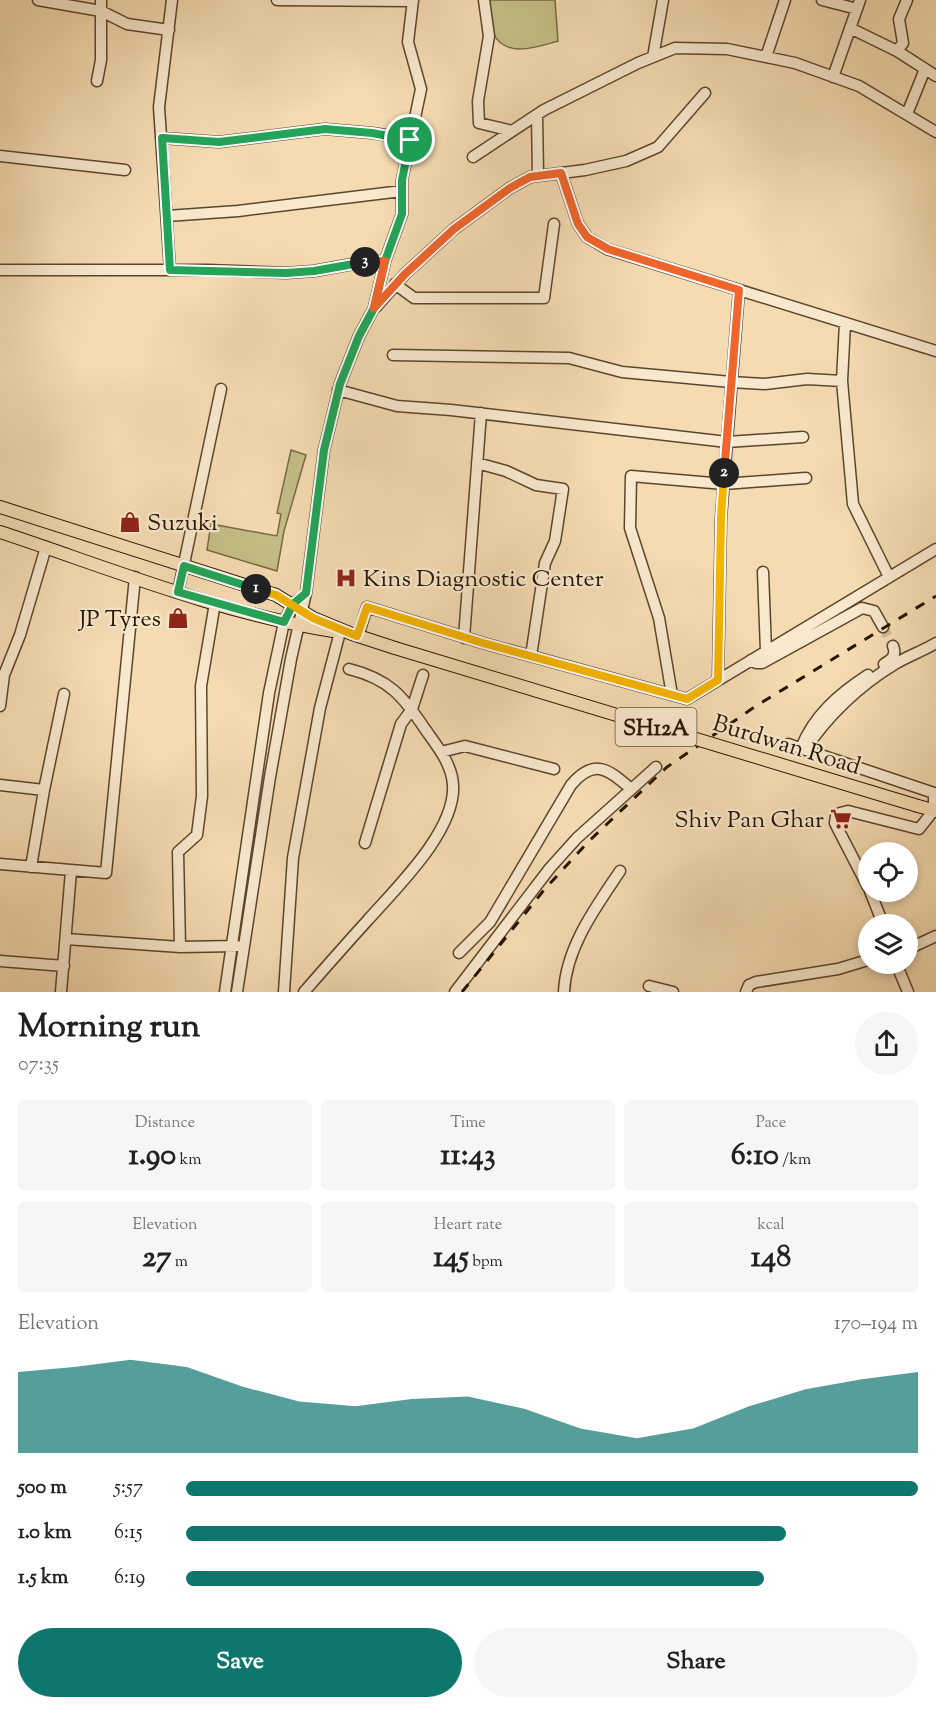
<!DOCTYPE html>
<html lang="en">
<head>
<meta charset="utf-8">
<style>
	:root { --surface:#fff; --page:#f6f6f6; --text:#222; --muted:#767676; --accent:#0f766e }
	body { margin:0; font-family:"Sorts Mill Goudy",serif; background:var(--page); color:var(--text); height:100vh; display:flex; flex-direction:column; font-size:22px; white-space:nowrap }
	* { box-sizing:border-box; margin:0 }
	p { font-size:20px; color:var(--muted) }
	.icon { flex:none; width:33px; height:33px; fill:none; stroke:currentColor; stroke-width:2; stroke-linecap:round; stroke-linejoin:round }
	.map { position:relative; height:992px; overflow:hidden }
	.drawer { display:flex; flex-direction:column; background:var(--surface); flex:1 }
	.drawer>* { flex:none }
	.fabs { position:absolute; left:858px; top:842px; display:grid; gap:12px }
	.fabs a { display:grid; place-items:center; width:60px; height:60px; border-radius:50%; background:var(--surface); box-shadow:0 3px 9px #0003; font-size:30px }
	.pin { position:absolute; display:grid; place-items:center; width:51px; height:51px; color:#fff; margin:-26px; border:3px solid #fff; border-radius:50%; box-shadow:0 2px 6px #0007 }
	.km { position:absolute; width:30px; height:30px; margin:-15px; border-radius:50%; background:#222; color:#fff; font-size:16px; line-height:30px; text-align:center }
	.round { display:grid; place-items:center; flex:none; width:63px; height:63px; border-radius:32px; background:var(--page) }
	.head { display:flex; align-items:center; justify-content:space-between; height:102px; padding:0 18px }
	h1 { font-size:33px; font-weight:700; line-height:45px }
	.stats { display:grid; grid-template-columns:repeat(3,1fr); gap:9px; height:102px; padding:6px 18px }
	.stats div { display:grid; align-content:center; border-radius:6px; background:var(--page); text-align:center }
	.stats b { font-size:30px; font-weight:700 }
	.stats small { font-size:16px; font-weight:400 }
	.stats p { font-size:16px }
	.chart { height:168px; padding:12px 18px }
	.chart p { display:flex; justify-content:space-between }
	.chart svg { width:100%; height:108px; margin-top:6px; fill:var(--accent); opacity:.7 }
	.cta { display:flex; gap:12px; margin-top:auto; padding:12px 18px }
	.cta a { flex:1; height:69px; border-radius:36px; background:var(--accent); color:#fff; font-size:24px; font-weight:700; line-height:69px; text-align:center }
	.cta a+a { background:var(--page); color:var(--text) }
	ul { padding:0 18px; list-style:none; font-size:20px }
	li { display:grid; grid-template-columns:96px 72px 1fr; align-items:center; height:45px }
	li i { height:15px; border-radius:8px; background:var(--accent) }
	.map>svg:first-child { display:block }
	.green { fill:#c4be87; stroke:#766a44; stroke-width:1.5 }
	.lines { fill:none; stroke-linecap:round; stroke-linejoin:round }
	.minor-tunnel { stroke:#d6bd97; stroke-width:10; stroke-dasharray:10 5; stroke-linecap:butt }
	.minor-casing { stroke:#5b462d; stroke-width:13 }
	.major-casing { stroke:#281501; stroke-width:14 }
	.minor { stroke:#f8e8cd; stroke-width:10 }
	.major { stroke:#f5dbb2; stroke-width:12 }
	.rail { stroke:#281501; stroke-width:3; stroke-dasharray:10 10; stroke-linecap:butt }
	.major-bridge-casing { stroke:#281501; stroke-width:14; stroke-linecap:butt }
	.major-bridge { stroke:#f5dbb2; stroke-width:12 }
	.split-1-casing { stroke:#fff; stroke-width:12 }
	.split-2-casing { stroke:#fff; stroke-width:12 }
	.split-3-casing { stroke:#fff; stroke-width:12 }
	.split-4-casing { stroke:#fff; stroke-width:12 }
	.split-1 { stroke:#22a559; stroke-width:8 }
	.split-2 { stroke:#f5b400; stroke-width:8 }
	.split-3 { stroke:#f0652b; stroke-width:8 }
	.split-4 { stroke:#22a559; stroke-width:8 }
	.labels { text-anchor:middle; stroke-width:4.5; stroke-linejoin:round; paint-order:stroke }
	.shield { fill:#f8e8cd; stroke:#66543e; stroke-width:1.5 }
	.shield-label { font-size:22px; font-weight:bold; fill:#281501 }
	.poi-label { font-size:24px; fill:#281501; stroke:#f8e8cd; text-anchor:start }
	.street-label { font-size:24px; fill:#281501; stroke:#f8e8cd }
</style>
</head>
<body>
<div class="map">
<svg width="936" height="992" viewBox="0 0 936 992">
	<rect width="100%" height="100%" fill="#f5dbb2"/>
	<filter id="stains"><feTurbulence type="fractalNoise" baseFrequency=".00333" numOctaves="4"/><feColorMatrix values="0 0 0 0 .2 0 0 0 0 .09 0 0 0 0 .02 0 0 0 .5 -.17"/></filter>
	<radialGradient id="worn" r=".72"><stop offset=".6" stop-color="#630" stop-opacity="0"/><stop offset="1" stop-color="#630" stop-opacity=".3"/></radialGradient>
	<!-- green -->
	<path class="green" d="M488 0H555L558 41C537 47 506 59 493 33 488 25 489 10 488 0Z
		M291 450 306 455 284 531 277 571 207 550 211 524 277 536 281 514 277 513Z"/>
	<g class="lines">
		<!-- minor-tunnel -->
		<path class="minor-tunnel" d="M883 627 893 646"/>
		<defs>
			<path id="minor" d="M38 0 101 11 127 24 169 30
				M277 0 413 1
				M484 0 489 36 478 101 479 123 512 131
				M822 0 857 9
				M850 28 897 51 936 76
				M897 51 903 43 899 19 907 0
				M653 57 663 0
				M766 57 785 0
				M833 77 860 0
				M97 81 101 60V0
				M907 114 925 69
				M537 115 538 176
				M162 138 219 142 325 129 372 133 410 139
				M0 156 125 170
				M473 157 544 110 638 63 675 48 727 49 795 63 859 86 936 132
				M561 173 578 224 587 237 607 249 936 351
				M167 216 238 211 402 191
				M0 270H207L286 273 314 271 364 262 385 261
				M170 270 159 107 172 0
				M395 284 414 298H544L554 224
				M376 307 405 274 454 229 510 188 530 177 585 170 626 161 658 147 705 93
				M845 323 842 381 853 504 889 577
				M393 355 569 358 622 372 731 382 765 384 807 379 842 381
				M338 390 397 406 451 410 727 442 803 437
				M477 463 506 471 536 485 563 489 555 541 545 563 531 656
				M763 572 766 651
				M178 592 221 389
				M358 636 367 607 483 643 687 699 936 549
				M464 638 481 413
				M751 660 756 663H762L862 608 874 611 883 627
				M884 664C891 660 897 656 893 646
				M718 680 721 518 739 290
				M672 695 659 618 630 528 631 476 724 484 806 478
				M0 706 4 675 20 635 46 547
				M788 744 934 793V810L919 829 848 811 840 813 836 816 835 823 838 829 868 887
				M801 748C814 715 839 694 868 675
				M805 750C827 716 860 685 895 664 908 656 923 651 936 643
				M441 752 465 746 554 769
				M0 785 44 790
				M365 843 401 724 412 709 423 675
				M0 864 106 873 135 577
				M31 867 44 790 64 694
				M870 891 883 924
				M66 939 180 947 237 946
				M180 947 178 852 197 835 202 796 201 686 215 603
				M908 949 936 936
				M459 953 490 922 571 785C595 757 609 770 631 789
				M0 961 64 966
				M896 963 908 992
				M649 986 673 992
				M61 992 71 871
				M225 992 269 693 284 622 293 604 298 600
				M237 992 270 777 291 659 306 593 324 450 340 384 359 336 374 308 385 261 402 214V180L421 89 408 42 413 0
				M284 992 293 858 320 708 340 632
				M304 992C325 968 346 944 367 921 396 888 456 831 453 785 452 764 437 746 425 729 403 696 389 679 349 669
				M455 992 550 868 577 838 656 767
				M564 992C566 947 596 907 620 871
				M746 992 749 985 756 982 838 969 868 960"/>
			<path id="major" d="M0 507 276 595 313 618 352 634 395 648
				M0 532C109 568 219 613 333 631
				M918 806 936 811"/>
		</defs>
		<!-- minor casing -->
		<use href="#minor" class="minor-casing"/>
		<!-- major casing -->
		<use href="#major" class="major-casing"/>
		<!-- minor -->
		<use href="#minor" class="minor"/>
		<!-- major -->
		<use href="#major" class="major"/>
		<!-- rail -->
		<path class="rail" d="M462 992 544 890 588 842 667 767 756 706 936 596"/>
		<defs>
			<path id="major-bridge" d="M395 648 918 806"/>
		</defs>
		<!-- major-bridge casing -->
		<use href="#major-bridge" class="major-bridge-casing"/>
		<!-- major-bridge -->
		<use href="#major-bridge" class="major-bridge"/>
	</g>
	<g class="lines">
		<defs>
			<path id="split-1" d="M256 589 184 566 178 592 284 622 293 604 306 593 324 450 340 384 359 336 374 308 385 261 402 214V180L410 140"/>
			<path id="split-2" d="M256 589 276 595 313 618 357 636 367 607 483 643 687 699 718 680 721 518 724 473"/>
			<path id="split-3" d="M365 262 385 261 374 308 405 274 454 229 510 188 530 177 561 173 578 224 587 237 608 249 739 290 724 473"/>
			<path id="split-4" d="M365 262 314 271 286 273 170 270 162 138 219 142 325 129 372 133 410 140"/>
		</defs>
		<!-- split-1 casing -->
		<use href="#split-1" class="split-1-casing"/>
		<!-- split-2 casing -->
		<use href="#split-2" class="split-2-casing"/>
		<!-- split-3 casing -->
		<use href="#split-3" class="split-3-casing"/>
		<!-- split-4 casing -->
		<use href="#split-4" class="split-4-casing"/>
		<!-- split-1 -->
		<use href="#split-1" class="split-1"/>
		<!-- split-2 -->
		<use href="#split-2" class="split-2"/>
		<!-- split-3 -->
		<use href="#split-3" class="split-3"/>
		<!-- split-4 -->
		<use href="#split-4" class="split-4"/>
	</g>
	<!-- icons -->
	<defs>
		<symbol id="shop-bare" viewBox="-9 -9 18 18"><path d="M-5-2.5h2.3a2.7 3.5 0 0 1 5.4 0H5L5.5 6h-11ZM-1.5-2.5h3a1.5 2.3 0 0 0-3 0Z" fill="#8f2418" stroke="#f8e8cd" stroke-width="2.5" paint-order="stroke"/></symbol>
		<symbol id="hospital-bare" viewBox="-9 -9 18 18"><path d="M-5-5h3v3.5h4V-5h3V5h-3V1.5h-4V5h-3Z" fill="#8f2418" stroke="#f8e8cd" stroke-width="2.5" paint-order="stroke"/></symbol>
		<symbol id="supermarket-bare" viewBox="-9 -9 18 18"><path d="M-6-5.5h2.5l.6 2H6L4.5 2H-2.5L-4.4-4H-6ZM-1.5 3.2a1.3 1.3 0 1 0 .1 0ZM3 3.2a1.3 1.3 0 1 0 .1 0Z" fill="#8f2418" stroke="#f8e8cd" stroke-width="2.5" paint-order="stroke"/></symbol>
	</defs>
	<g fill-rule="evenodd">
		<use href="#shop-bare" x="115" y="507" width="30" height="30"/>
		<use href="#hospital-bare" x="331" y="563" width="30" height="30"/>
		<use href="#shop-bare" x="163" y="603" width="30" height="30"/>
		<use href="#supermarket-bare" x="826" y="804" width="30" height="30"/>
	</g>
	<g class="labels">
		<!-- shield labels -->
		<rect class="shield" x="615.5" y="708" width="81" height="38" rx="4.5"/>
		<g class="shield-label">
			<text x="656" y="735">SH12A</text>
		</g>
		<!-- poi labels -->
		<g class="poi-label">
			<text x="147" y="530">Suzuki</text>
			<text x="363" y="586">Kins Diagnostic Center</text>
			<text x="161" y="626" text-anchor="end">JP Tyres</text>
			<text x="824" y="827" text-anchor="end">Shiv Pan Ghar</text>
		</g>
		<!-- street labels -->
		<g class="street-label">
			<text transform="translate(787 744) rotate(17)" y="8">Burdwan Road</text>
		</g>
	</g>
	<rect width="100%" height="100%" filter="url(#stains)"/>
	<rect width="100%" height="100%" fill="url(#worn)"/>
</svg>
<div class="fabs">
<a><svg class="icon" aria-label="locate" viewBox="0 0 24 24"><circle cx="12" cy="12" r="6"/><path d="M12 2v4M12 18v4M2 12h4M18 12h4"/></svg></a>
<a><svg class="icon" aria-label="layers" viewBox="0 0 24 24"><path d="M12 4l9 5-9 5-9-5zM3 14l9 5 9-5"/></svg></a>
</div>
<div class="pin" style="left:410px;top:140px;background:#1e9e55"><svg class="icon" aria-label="arrive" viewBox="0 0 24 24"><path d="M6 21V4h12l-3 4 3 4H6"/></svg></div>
<b class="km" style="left:256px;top:589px">1</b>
<b class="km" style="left:724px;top:473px">2</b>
<b class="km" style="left:365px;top:262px">3</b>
</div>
<section class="drawer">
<div class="head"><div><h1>Morning run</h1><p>07:35</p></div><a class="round"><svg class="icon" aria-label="share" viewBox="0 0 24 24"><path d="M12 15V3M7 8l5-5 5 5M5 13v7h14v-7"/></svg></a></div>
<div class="stats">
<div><p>Distance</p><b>1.90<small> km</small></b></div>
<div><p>Time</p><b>11:43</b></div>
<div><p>Pace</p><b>6:10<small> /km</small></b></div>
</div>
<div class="stats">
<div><p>Elevation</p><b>27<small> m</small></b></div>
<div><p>Heart rate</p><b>145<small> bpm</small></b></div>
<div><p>kcal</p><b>148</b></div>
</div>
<div class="chart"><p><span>Elevation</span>170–194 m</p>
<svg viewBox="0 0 160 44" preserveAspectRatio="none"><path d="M0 44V11L10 9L20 6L30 9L40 17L50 23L60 25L70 22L80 21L90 26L100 34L110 38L120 34L130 25L140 18L150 14L160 11V44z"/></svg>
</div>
<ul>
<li><b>500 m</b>5:57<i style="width:100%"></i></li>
<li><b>1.0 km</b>6:15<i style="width:82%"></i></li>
<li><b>1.5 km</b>6:19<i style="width:79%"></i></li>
</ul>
<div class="cta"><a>Save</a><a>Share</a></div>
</section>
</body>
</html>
